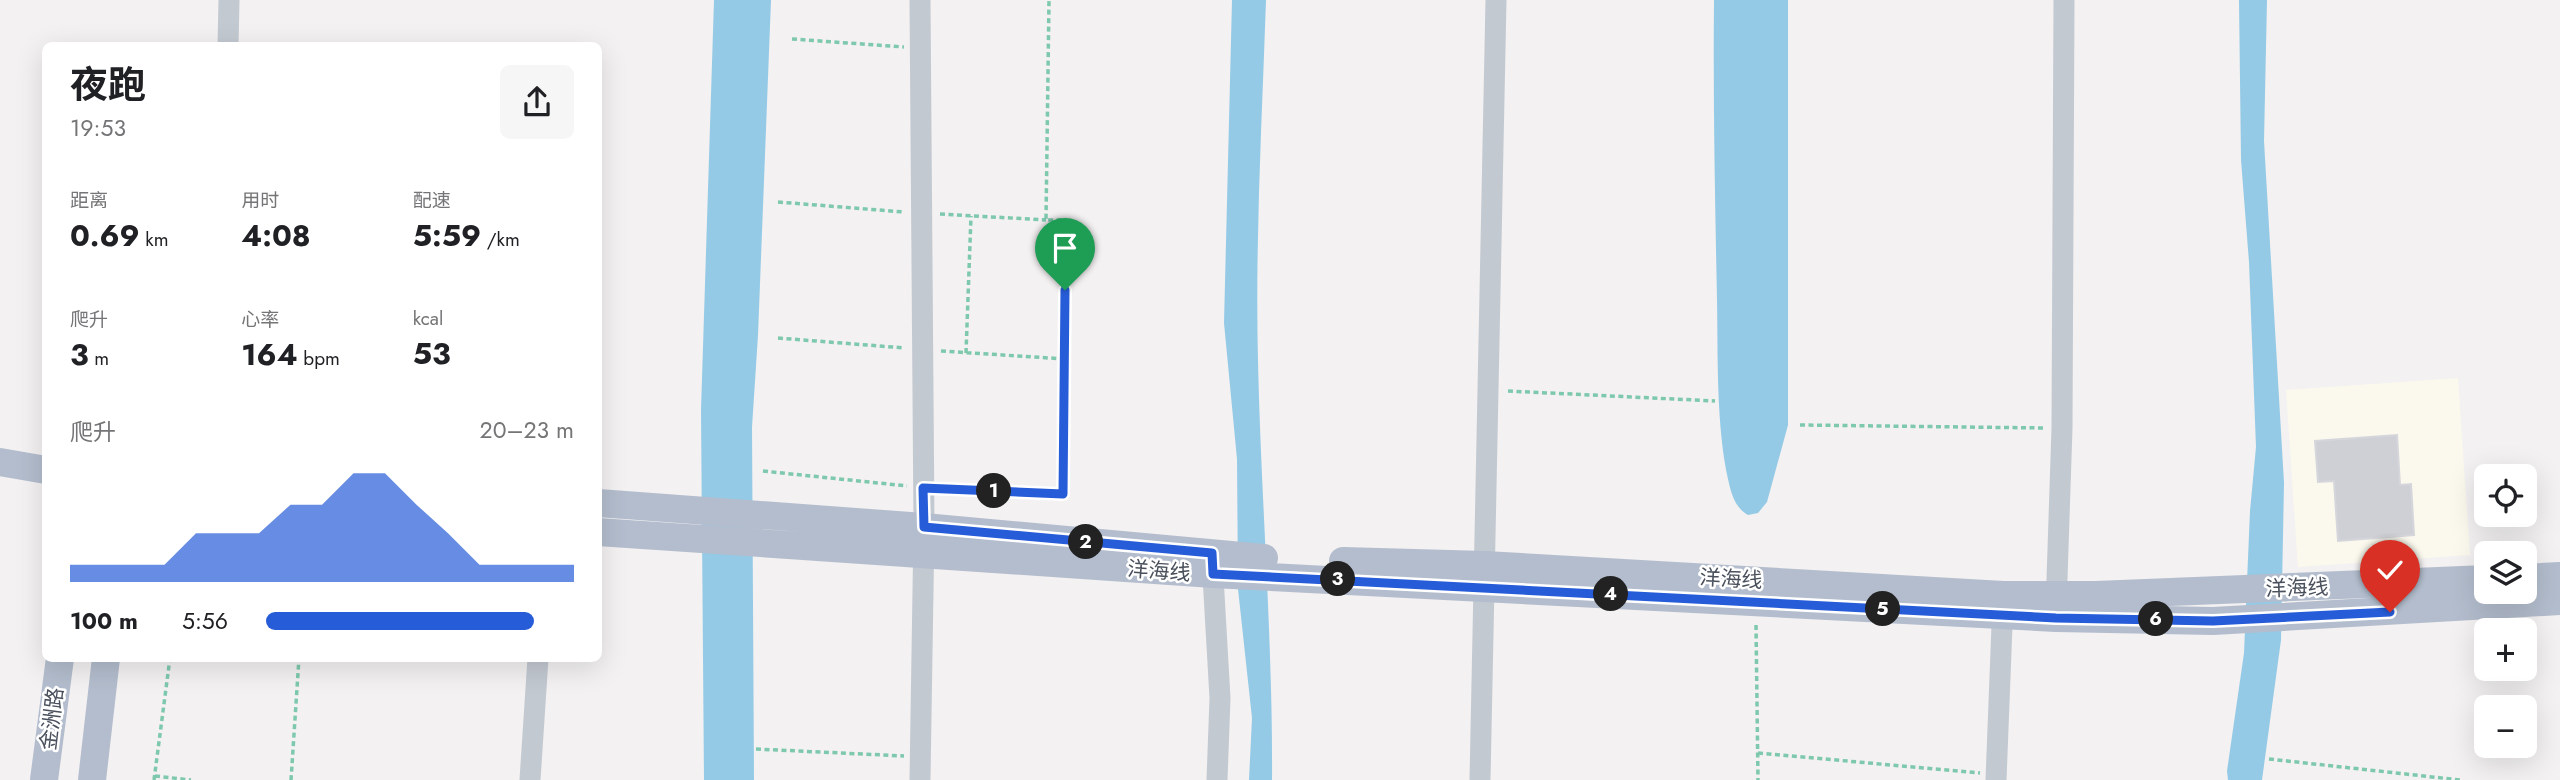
<!DOCTYPE html>
<html lang="zh">
<head>
<meta charset="utf-8">
<style>
	:root { --surface:#fff; --page:#f6f6f6; --text:#202124; --muted:#757577; --accent:#275cd8 }
	body { margin:0; font-family:Jost,"Noto Sans SC",sans-serif; background:var(--page); color:var(--text); height:100vh; display:flex; flex-direction:column; font-size:26px; white-space:nowrap }
	* { box-sizing:border-box; margin:0 }
	p { font-size:23px; color:var(--muted) }
	.icon { flex:none; width:38px; height:38px; fill:none; stroke:currentColor; stroke-width:2; stroke-linecap:round; stroke-linejoin:round }
	.map { position:relative; flex:1; overflow:hidden }
	.sheet { position:absolute; left:42px; top:42px; width:560px; height:620px; display:flex; flex-direction:column; background:var(--surface); border-radius:10px; box-shadow:0 7px 28px #0002 }
	.sheet>* { flex:none }
	.controls { position:absolute; left:2474px; top:464px; display:grid; gap:14px }
	.controls a { display:grid; place-items:center; width:63px; height:63px; border-radius:10px; background:var(--surface); box-shadow:0 7px 28px #0002; font-size:35px }
	.pin { position:absolute; display:grid; place-items:center; width:60px; height:60px; color:#fff; margin:-72px -30px; border-radius:50% 50% 50% 0; rotate:-45deg; box-shadow:0 0 7px #0007 }
	.pin .icon { rotate:45deg }
	.km { position:absolute; width:35px; height:35px; margin:-18px; border-radius:50%; background:#222; color:#fff; font-size:19px; line-height:35px; text-align:center }
	.round { display:grid; place-items:center; flex:none; width:74px; height:74px; border-radius:10px; background:var(--page) }
	.head { display:flex; align-items:center; justify-content:space-between; height:119px; padding:0 28px }
	h1 { font-size:38px; font-weight:700; line-height:52px }
	.figures { display:grid; grid-template-columns:repeat(3,1fr); gap:10px; height:119px; padding:7px 28px }
	.figures div { display:grid; align-content:center }
	.figures b { font-size:30px; font-weight:700 }
	.figures small { font-size:19px; font-weight:400 }
	.figures p { font-size:19px }
	.chart { height:196px; padding:14px 28px }
	.chart p { display:flex; justify-content:space-between }
	.chart svg { width:100%; height:126px; margin-top:7px; fill:var(--accent); opacity:.7 }
	ul { padding:0 28px; list-style:none; font-size:23px }
	li { display:grid; grid-template-columns:112px 84px 1fr; align-items:center; height:52px }
	li i { height:18px; border-radius:9px; background:var(--accent) }
	.map>svg:first-child { display:block }
	.commercial { fill:#fbf9ed }
	.water { fill:#94cae6 }
	.building { fill:#ced0d5; stroke:#d5d6dc; stroke-width:2 }
	.lines { fill:none; stroke-linecap:round; stroke-linejoin:round }
	.path { stroke:#7ec9ae; stroke-width:3.5; stroke-dasharray:5 3.5; stroke-linecap:butt }
	.minor { stroke:#c3c9d1; stroke-width:21 }
	.major { stroke:#b3bdcd; stroke-width:28 }
	.route-casing { stroke:#fff; stroke-width:14 }
	.route { stroke:#275cd8; stroke-width:9 }
	.labels { text-anchor:middle; stroke-width:5; stroke-linejoin:round; paint-order:stroke }
	.street-label { font-size:21px; fill:#4a515d; stroke:#fff }
</style>
</head>
<body>
<div class="map">
<svg width="2560" height="780" viewBox="0 0 2560 780">
	<rect width="100%" height="100%" fill="#f3f1f1"/>
	<!-- commercial -->
	<path class="commercial" d="M2458 378 2470 555 2298 567 2286 390Z"/>
	<!-- water -->
	<path class="water" d="M714 0H771L758 335 752 427 754 780H704L701 410Z
		M1232 0H1266C1262 120 1255 240 1258 361 1261 501 1273 640 1272 780H1249L1252 718 1238 589 1237 459 1224 323Z
		M1714 0H1788V425L1767 502 1758 513 1748 515C1735 508 1731 493 1728 479 1716 425 1718 354 1717 299 1715 199 1713 100 1714 0Z
		M2239 0H2267L2264 141 2284 483 2281 640 2262 780H2228L2227 771 2244 653 2250 511 2256 447 2249 262 2241 160Z"/>
	<!-- building -->
	<path class="building" d="M2397 435 2400 485 2411 484 2414 535 2338 541 2334 481 2318 482 2315 441Z"/>
	<g class="lines">
		<!-- path -->
		<path class="path" d="M792 39 904 47
			M778 202 904 212
			M940 214 1046 220
			M778 338 905 348
			M941 351 1065 359
			M966 353 971 216
			M1508 391 1715 401
			M1800 425 2045 428
			M763 471 907 486
			M942 489 1063 494 1066 220H1046L1049 0
			M1756 625 1758 780
			M756 749 904 756
			M1758 753 1980 773
			M2269 759 2460 780
			M155 776 191 780
			M154 780 170 658
			M291 780 299 658"/>
		<!-- minor -->
		<path class="minor" d="M228 46 229 0
			M1212 559 1220 698 1217 780
			M2056 609 2062 428 2064 0
			M530 780 538 658
			M920 780 924 527 920 0
			M1480 780 1496 0
			M1996 780 2003 600"/>
		<!-- major -->
		<path class="major" d="M0 462 46 470
			M598 503 924 527 1264 558
			M598 532 1213 574 2056 618 2213 621 2560 601
			M1343 561 1485 565 2003 595H2096L2487 579
			M2525 578 2560 576
			M44 780 60 658
			M92 780 106 658"/>
	</g>
	<g class="lines">
		<defs>
			<path id="route" d="M1065 290 1063 494 923 488 924 527 1212 553 1213 574 2056 618 2213 621 2390 612"/>
		</defs>
		<!-- route casing -->
		<use href="#route" class="route-casing"/>
		<!-- route -->
		<use href="#route" class="route"/>
	</g>
	<g class="labels">
		<!-- street labels -->
		<g class="street-label">
			<text transform="translate(1159 571) rotate(4)" y="7">洋海线</text>
			<text transform="translate(1731 579) rotate(3)" y="7">洋海线</text>
			<text transform="translate(2297 588) rotate(-2)" y="7">洋海线</text>
			<text transform="translate(52 719) rotate(-83)" y="7">金洲路</text>
		</g>
	</g>
</svg>
<div class="controls">
<a><svg class="icon" aria-label="locate" viewBox="0 0 24 24"><circle cx="12" cy="12" r="6"/><path d="M12 2v4M12 18v4M2 12h4M18 12h4"/></svg></a>
<a><svg class="icon" aria-label="layers" viewBox="0 0 24 24"><path d="M12 4l9 5-9 5-9-5zM3 14l9 5 9-5"/></svg></a>
<a>+</a>
<a>−</a>
</div>
<div class="pin" style="left:1065px;top:290px;background:#1e9e55"><svg class="icon" aria-label="arrive" viewBox="0 0 24 24"><path d="M6 21V4h12l-3 4 3 4H6"/></svg></div>
<div class="pin" style="left:2390px;top:612px;background:#d93025"><svg class="icon" aria-label="check" viewBox="0 0 24 24"><path d="M5 12l5 5 9-10"/></svg></div>
<b class="km" style="left:994px;top:491px">1</b>
<b class="km" style="left:1086px;top:542px">2</b>
<b class="km" style="left:1338px;top:579px">3</b>
<b class="km" style="left:1611px;top:594px">4</b>
<b class="km" style="left:1883px;top:609px">5</b>
<b class="km" style="left:2156px;top:619px">6</b>
<section class="sheet">
<div class="head"><div><h1>夜跑</h1><p>19:53</p></div><a class="round"><svg class="icon" aria-label="share" viewBox="0 0 24 24"><path d="M12 15V3M7 8l5-5 5 5M5 13v7h14v-7"/></svg></a></div>
<div class="figures">
<div><p>距离</p><b>0.69<small> km</small></b></div>
<div><p>用时</p><b>4:08</b></div>
<div><p>配速</p><b>5:59<small> /km</small></b></div>
</div>
<div class="figures">
<div><p>爬升</p><b>3<small> m</small></b></div>
<div><p>心率</p><b>164<small> bpm</small></b></div>
<div><p>kcal</p><b>53</b></div>
</div>
<div class="chart"><p><span>爬升</span>20–23 m</p>
<svg viewBox="0 0 160 44" preserveAspectRatio="none"><path d="M0 44V38L10 38L20 38L30 38L40 27L50 27L60 27L70 17L80 17L90 6L100 6L110 17L120 27L130 38L140 38L150 38L160 38V44z"/></svg>
</div>
<ul>
<li><b>100 m</b>5:56<i style="width:87%"></i></li>
</ul>
</section>
</div>
</body>
</html>
